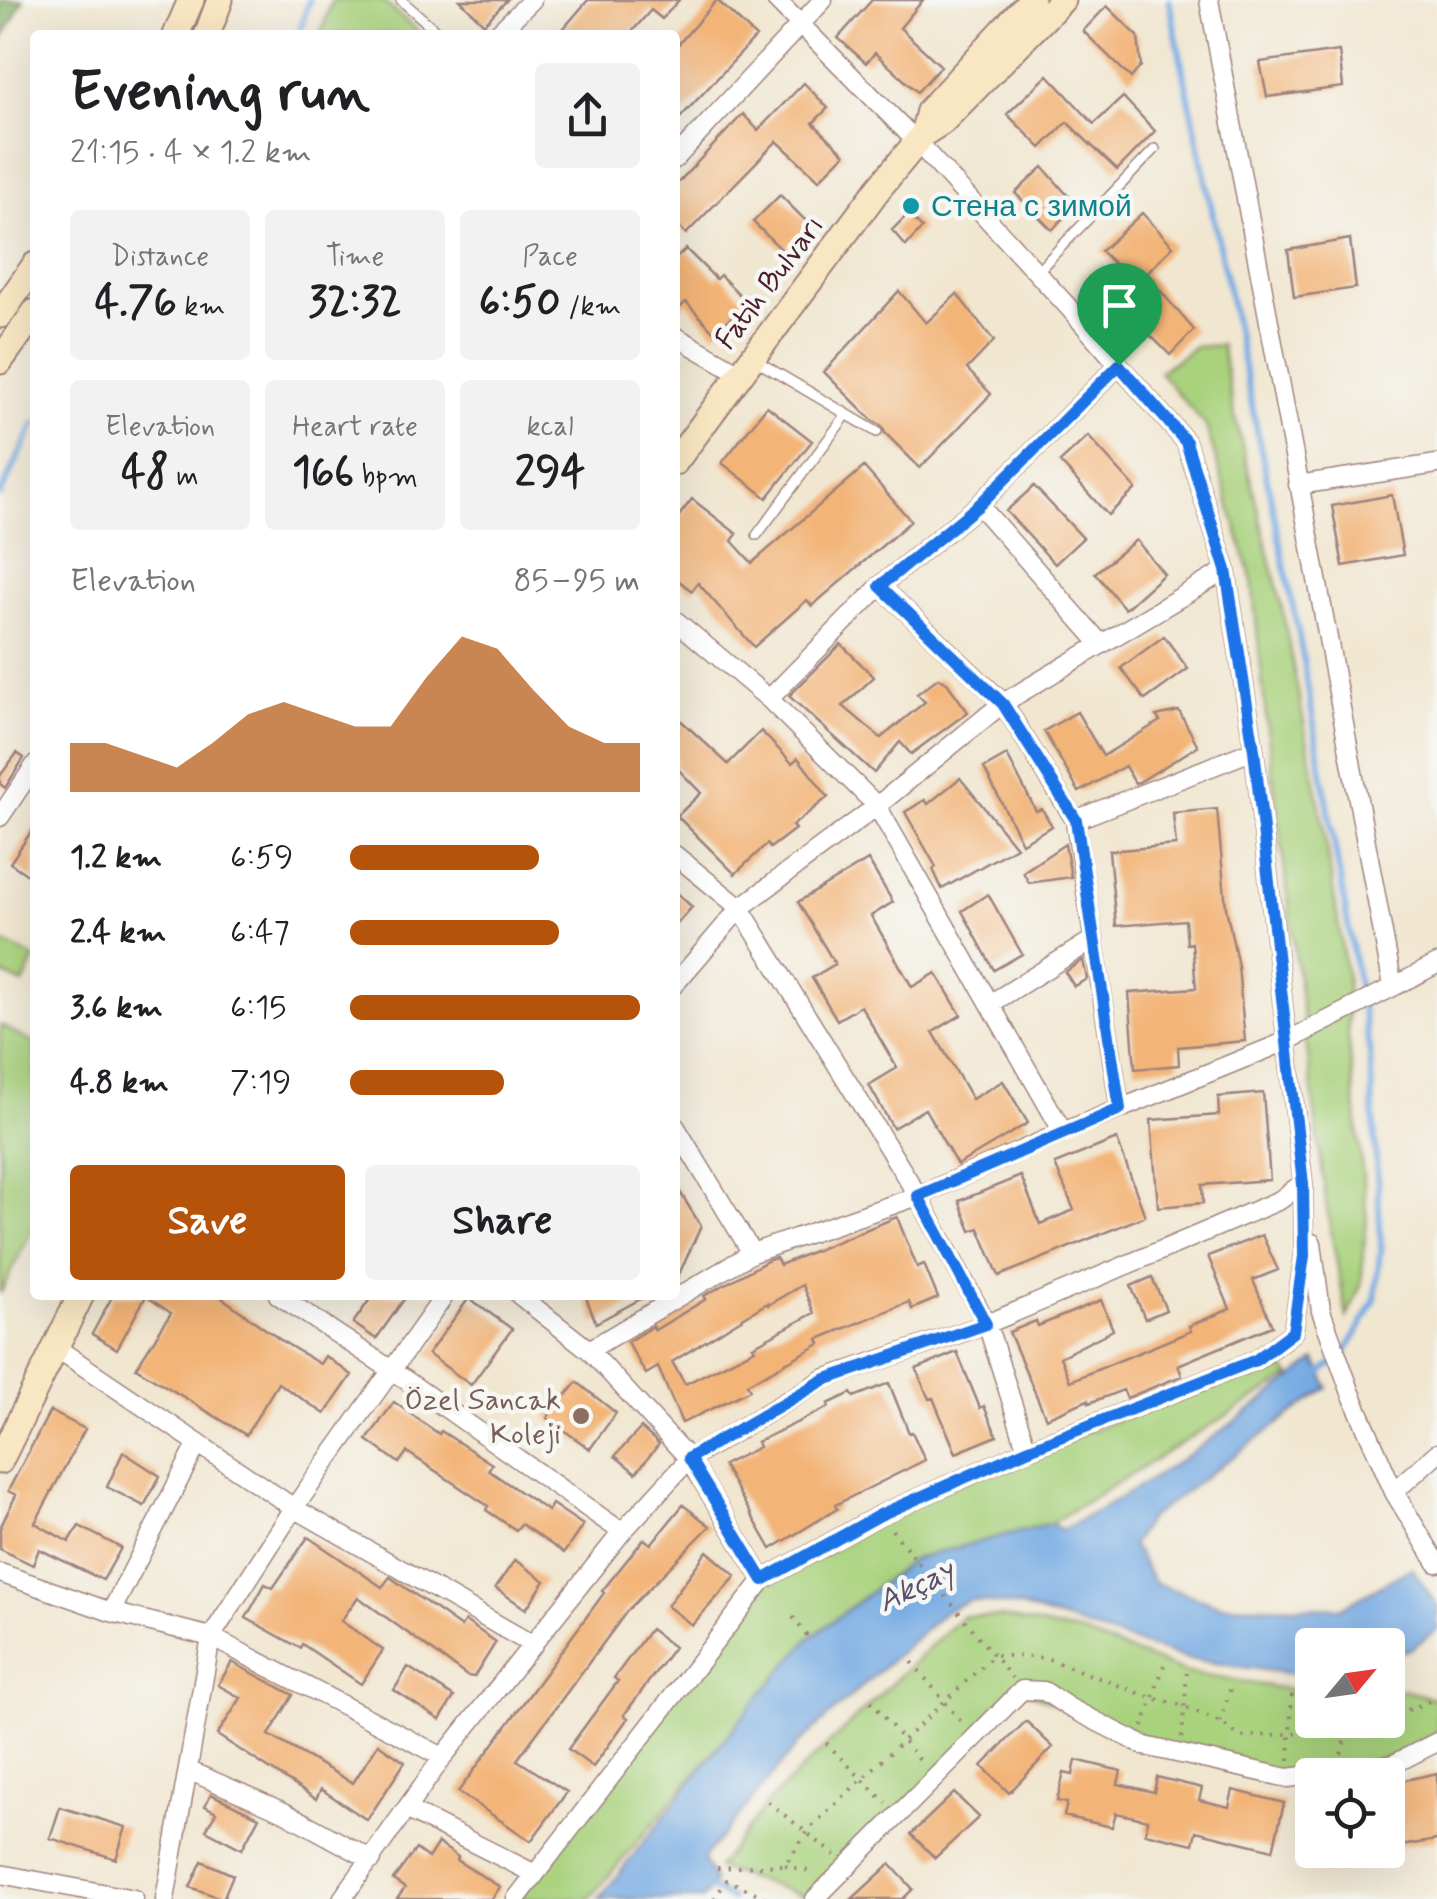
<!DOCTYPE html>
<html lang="en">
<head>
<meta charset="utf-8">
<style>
	:root { --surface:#fff; --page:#f2f2f2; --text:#202124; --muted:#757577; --accent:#b45309 }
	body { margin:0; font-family:Mynerve,sans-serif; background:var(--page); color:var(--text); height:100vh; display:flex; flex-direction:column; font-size:38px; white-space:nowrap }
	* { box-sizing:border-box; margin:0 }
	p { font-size:32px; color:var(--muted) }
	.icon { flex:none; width:55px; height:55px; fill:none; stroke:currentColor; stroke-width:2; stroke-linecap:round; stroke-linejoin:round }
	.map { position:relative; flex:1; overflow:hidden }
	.drawer { position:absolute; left:30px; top:30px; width:650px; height:1270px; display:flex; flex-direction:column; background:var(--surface); border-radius:10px; box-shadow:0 10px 40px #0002 }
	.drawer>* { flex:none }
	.needle { width:65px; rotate:61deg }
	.fabs { position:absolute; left:1295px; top:1628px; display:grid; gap:20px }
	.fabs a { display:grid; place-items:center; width:110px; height:110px; border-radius:10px; background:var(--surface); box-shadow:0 10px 40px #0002; font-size:50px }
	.pin { position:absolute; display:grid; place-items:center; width:85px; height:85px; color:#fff; margin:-102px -42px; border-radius:50% 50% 50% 0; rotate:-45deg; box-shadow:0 0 10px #0007 }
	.pin .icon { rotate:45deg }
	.round { display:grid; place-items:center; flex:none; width:105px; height:105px; border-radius:10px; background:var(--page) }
	.overview { display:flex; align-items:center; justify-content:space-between; height:170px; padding:0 40px }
	h1 { font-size:55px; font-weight:700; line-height:75px }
	.figures { display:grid; grid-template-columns:repeat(3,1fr); gap:15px; height:170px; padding:10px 40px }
	.figures div { display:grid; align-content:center; border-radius:10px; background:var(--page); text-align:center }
	.figures b { font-size:42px; font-weight:700 }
	.figures small { font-size:28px; font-weight:400 }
	.figures p { font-size:28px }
	.chart { height:280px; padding:20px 40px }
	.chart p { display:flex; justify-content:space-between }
	.chart svg { width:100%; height:180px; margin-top:10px; fill:var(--accent); opacity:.7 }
	.cta { display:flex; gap:20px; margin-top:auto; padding:20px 40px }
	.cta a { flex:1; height:115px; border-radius:10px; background:var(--accent); color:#fff; font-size:40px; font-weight:700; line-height:115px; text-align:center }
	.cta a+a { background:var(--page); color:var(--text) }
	ul { padding:0 40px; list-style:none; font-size:32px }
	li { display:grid; grid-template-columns:160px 120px 1fr; align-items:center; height:75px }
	li i { height:25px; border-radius:12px; background:var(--accent) }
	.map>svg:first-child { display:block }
	.green { fill:#a9d27d; stroke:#7a7854; stroke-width:2.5 }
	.forest { fill:#86b46c; stroke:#686a4c; stroke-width:2.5 }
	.water { fill:#75aae3; stroke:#606487; stroke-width:2.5 }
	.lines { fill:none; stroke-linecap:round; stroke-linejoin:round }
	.stream { stroke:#75aae3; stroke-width:6 }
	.building { fill:#f3b477; fill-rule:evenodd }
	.lane-casing { stroke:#9e837e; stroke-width:12 }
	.street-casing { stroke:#9e837e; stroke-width:21 }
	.secondary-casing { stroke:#9e837e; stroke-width:29 }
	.path { stroke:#9e837e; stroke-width:4; stroke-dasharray:2.5 8; stroke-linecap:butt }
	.lane { stroke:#fff; stroke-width:9 }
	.street { stroke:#fff; stroke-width:18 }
	.secondary { stroke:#f9e7c3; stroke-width:25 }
	.route-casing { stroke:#fff; stroke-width:20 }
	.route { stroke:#1a73e8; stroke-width:12 }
	.culture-dot { fill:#0f9aa8; stroke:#f6f6f2; stroke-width:4 }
	.education-dot { fill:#8d6e63; stroke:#f6f6f2; stroke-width:4 }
	.labels { text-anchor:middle; stroke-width:9; stroke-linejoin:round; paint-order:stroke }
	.culture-label { font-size:30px; fill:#0d838f; stroke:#f6f6f2; text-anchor:start }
	.street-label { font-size:30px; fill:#4a1f2b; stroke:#f6f6f2 }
	.education-label { font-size:30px; fill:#785e54; stroke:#f6f6f2; text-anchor:end }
	.water-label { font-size:32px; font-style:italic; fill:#59506b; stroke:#f6f6f2 }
</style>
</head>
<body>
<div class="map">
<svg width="1437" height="1899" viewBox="0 0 1437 1899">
	<rect width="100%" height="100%" fill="#f6f6f2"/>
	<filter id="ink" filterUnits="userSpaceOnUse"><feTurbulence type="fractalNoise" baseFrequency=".01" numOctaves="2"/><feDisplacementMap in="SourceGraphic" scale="20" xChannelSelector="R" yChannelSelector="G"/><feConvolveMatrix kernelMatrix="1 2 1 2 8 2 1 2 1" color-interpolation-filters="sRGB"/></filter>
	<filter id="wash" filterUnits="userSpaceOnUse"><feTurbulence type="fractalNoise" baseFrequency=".0048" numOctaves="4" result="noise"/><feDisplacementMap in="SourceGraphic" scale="40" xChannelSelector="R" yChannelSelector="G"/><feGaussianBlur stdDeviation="2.25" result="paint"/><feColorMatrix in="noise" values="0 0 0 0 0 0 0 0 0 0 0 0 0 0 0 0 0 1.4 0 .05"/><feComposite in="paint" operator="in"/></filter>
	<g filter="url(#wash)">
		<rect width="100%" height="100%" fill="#f1e7d1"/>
		<!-- green -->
		<path class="green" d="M332 0H381L423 35H320Z
			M1221 345 1233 409 1281 603 1323 823 1347 980 1348 1035 1367 1217 1361 1285 1347 1317 1327 1210 1267 728 1252 580 1206 426 1159 372 1194 347Z
			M0 941 35 958 23 984 0 973Z
			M0 1025 35 1043V1224L0 1294Z
			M1274 1357 1291 1376 1051 1523 914 1559 809 1639 589 1899H516L763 1580 880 1515Z
			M962 1616 1002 1617 1083 1634 1188 1673 1292 1690H1312V1720H1388V1690H1402L1437 1699V1733L1395 1756 1288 1778 1180 1754 1022 1690 815 1899 717 1868 768 1802Z"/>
		<!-- forest -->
		<path class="forest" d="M0 0H23L0 44Z"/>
		<!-- water -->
		<path class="water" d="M1316 1360 1328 1387 1148 1519 1132 1544 1154 1583 1219 1605 1340 1608 1412 1568 1437 1606V1630L1410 1649 1388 1655V1645H1312V1671L1286 1673 1188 1659 1021 1607 970 1600 945 1611 799 1743 703 1859 714 1882 703 1899H599L749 1709 809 1639 914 1559 1051 1523 1061 1530C1156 1483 1232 1425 1316 1360Z"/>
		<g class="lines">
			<!-- stream -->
			<path class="stream" d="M1169 0 1299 636 1370 1054 1381 1243 1375 1300 1345 1354 1316 1377
				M299 35 309 0
				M0 495 35 423
				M706 1886 731 1899"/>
		</g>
		<g id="blocks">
			<!-- building -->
			<path class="building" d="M460 0H507L484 24Z
				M588 0H679L662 19 651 10 629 35H558Z
				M717 0 756 37 675 123V48Z
				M872 0H923L900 28 941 66 917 92 875 53 866 63 838 38Z
				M1107 6 1138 36 1141 66 1131 78 1083 31Z
				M1339 51 1343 87 1267 97 1260 62Z
				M1048 75 1094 124 1123 97 1155 131 1117 170 1067 122 1041 148 1007 114Z
				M804 83 828 108 813 123 845 154 819 180 777 141 686 234 675 222V186L743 114 758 130Z
				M1043 167 1076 205 1052 230 1015 193Z
				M780 195 809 224 783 251 753 222Z
				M1142 213 1173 246 1146 274 1194 330 1170 355 1133 318 1151 300 1101 251Z
				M908 214 922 228 906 246 892 230Z
				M1350 239 1356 288 1294 297 1288 250Z
				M686 249 716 279 720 275 747 302 715 333 686 302 675 312V259Z
				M899 291 926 323 957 294 994 341 967 369 991 394 920 468 885 433 882 426 871 419 824 372Z
				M767 406 812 441 767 498 722 463Z
				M1088 436 1136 489 1108 515 1060 462Z
				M864 467 911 521 812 606 807 600 754 647 698 583 692 591 675 578V521L692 499 737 534 732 541 752 563Z
				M1034 486 1083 538 1055 564 1006 511Z
				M1392 495 1403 555 1343 566 1332 506Z
				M1136 540 1164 574 1125 609 1095 573Z
				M1164 636 1188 669 1145 700 1121 668Z
				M841 644 874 677 843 706 881 738 925 702 917 694 938 678 947 683 968 712 911 754 900 742 874 773 789 696Z
				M1179 711 1198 746 1139 782 1135 783 1125 766 1079 792 1044 731 1077 712 1103 756 1160 721 1156 716Z
				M675 715 728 764 761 731 792 763 798 758 828 797 792 826 795 829 770 848 767 844 735 874 677 816 701 793 675 766Z
				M17 753 24 758 5 788 0 784V776Z
				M1007 755 1036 811 1042 809 1052 826 1022 843 984 768Z
				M960 778 1016 847 942 889 933 869 936 867 905 812 925 800 928 804Z
				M1217 809 1226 908 1238 966 1245 1041 1178 1047 1179 1065 1135 1069 1129 993 1196 988 1192 943 1187 944 1185 920 1116 926 1109 851 1176 845 1173 813Z
				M35 826V880L10 863Z
				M1065 844 1071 877 1029 883 1023 872Z
				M868 860 893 902 871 916 912 987 936 973 961 1015 933 1032 972 1099 1003 1081 1028 1123 957 1165 925 1109 893 1128 869 1085 897 1068 861 1006 837 1020 812 978 835 964 798 902Z
				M675 891 692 907 675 926Z
				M988 894 1022 954 994 970 962 911Z
				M1083 960 1087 979 1074 986 1065 972Z
				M1263 1093 1270 1180 1202 1185 1203 1203 1158 1207 1151 1120 1219 1115 1218 1097Z
				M1117 1139 1145 1216 999 1276 979 1228 971 1231 959 1201 1021 1176 1040 1224 1074 1210 1055 1164Z
				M675 1184 701 1226 675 1283Z
				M897 1217 917 1267 924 1264 938 1298 912 1309 909 1302 818 1339 820 1344 747 1384 750 1390 682 1423 658 1367 646 1374 627 1342 653 1326 655 1330 706 1299 704 1296 769 1260 776 1258 780 1265ZM802 1285 814 1313 753 1346 755 1349 685 1384 672 1362 767 1303 768 1305Z
				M1262 1235 1278 1270 1253 1280 1272 1326 1178 1365 1182 1376 1171 1380 1127 1398 1123 1390 1089 1403 1088 1400 1046 1418 1009 1332 1036 1321 1038 1326 1101 1300 1113 1330 1060 1357 1070 1381 1191 1331 1189 1326 1230 1309 1208 1256Z
				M1152 1277 1166 1310 1145 1319 1131 1286Z
				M113 1295H218L282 1341 320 1364 325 1356 352 1375 325 1414 278 1383 246 1435 136 1368 171 1313 146 1296 117 1349 92 1334Z
				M373 1295H407L376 1339 353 1323Z
				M585 1295H648L596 1323Z
				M469 1298 512 1329 471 1385 428 1354Z
				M957 1352 980 1408 984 1406 997 1436 956 1453 933 1398 929 1399 916 1369Z
				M577 1382 616 1413 590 1449 547 1418Z
				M889 1383 909 1433 912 1432 925 1460 835 1505 837 1509 771 1549 723 1465 759 1447 757 1442 829 1407 828 1404 851 1393 854 1397Z
				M394 1402 439 1434 441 1431 492 1464 488 1470 548 1511 552 1504 583 1525 564 1553 521 1524 516 1530 486 1510 488 1506 407 1452 399 1463 367 1440Z
				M50 1411 85 1429 35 1523 69 1542 79 1526 121 1548 103 1580 39 1549 33 1565 0 1549V1528L16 1495 8 1491Z
				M641 1428 659 1444 636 1473 615 1456Z
				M123 1452 160 1476 144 1506 107 1487Z
				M683 1505 710 1526 627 1611 517 1760 567 1792 531 1841 458 1792 604 1593 602 1591 644 1539 651 1544Z
				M308 1537 382 1587 390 1577 461 1627 465 1621 496 1642 474 1677 467 1676 358 1597 341 1621 383 1650 361 1684 302 1644 300 1648 246 1618 265 1584 273 1588Z
				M707 1551 736 1576 692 1625 667 1606Z
				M515 1560 545 1581 526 1609 495 1588Z
				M650 1629 674 1647 624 1715 628 1718 593 1767 568 1749 618 1681 614 1678Z
				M232 1662 293 1695 269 1735 353 1783 378 1744 405 1762 367 1820 321 1789 316 1799 217 1735 241 1698 218 1685Z
				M408 1667 454 1697 440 1720 394 1690Z
				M1026 1721 1053 1747 1009 1793 982 1766Z
				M1076 1760 1121 1771 1118 1784 1154 1792 1157 1777 1202 1788 1199 1800 1229 1807 1233 1790 1284 1803 1273 1850 1196 1831 1193 1844 1145 1833 1148 1820 1116 1813 1112 1827 1064 1816 1067 1803 1057 1801 1064 1773 1073 1775Z
				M1437 1773V1840L1388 1848V1784Z
				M954 1793 979 1817 935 1858 911 1834Z
				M211 1794 259 1817 242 1849 206 1830 216 1812 205 1806Z
				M60 1807 126 1827 116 1859 50 1838Z
				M438 1843 458 1857 456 1860 500 1887 492 1899H397L405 1888 393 1880 416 1849 428 1858Z
				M202 1861 233 1875 223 1899 190 1887Z
				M890 1864 913 1889 903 1899H852Z"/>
		</g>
	</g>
	<g filter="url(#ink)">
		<use href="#blocks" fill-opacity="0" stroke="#9e837e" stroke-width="2.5"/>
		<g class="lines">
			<defs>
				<path id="lane" d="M401 0 441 35
					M1037 272 1155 149
					M755 360 877 432
					M757 535 847 414"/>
				<path id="street" d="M1209 0 1393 987 1437 964
					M496 35 532 0
					M675 159 823 0
					M675 336 741 374
					M1298 485 1437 464
					M979 505 1100 643
					M880 586 1003 703 1075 820 1120 1109
					M675 620 769 699 877 806 1063 1132
					M769 699 880 586 979 505 1119 365
					M0 817 35 765
					M1075 820 1254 750
					M675 984 740 908 877 806 1003 703 1226 570
					M990 1004 1094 939
					M675 1126 752 1253
					M1312 1243 1321 1311 1351 1393 1394 1492 1437 1563
					M278 1295 390 1369 622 1532
					M519 1295 589 1350 689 1459 763 1580 880 1515 1027 1450 987 1324 918 1196 740 908 675 855
					M55 1347 294 1508 533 1645
					M589 1350 752 1253 918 1196 1063 1132 1287 1041 1393 987
					M1027 1450 1257 1360 1293 1332 1304 1256 1303 1183
					M1394 1492 1437 1453
					M0 1573 111 1612 211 1637 443 1757
					M111 1612 198 1443
					M188 1770 284 1812 372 1860
					M406 1809 533 1873
					M0 1874 134 1899
					M165 1899 211 1637 294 1508 445 1295
					M342 1899 443 1757 622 1532 689 1459 824 1379 987 1324 1280 1200 1303 1183 1254 750 1226 570 1186 442 1071 310 917 142 776 0
					M516 1899 763 1580
					M815 1899 1022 1690 1044 1691 1070 1708 1145 1746 1288 1778 1392 1765 1437 1742"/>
				<path id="secondary" d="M176 35 191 0
					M207 35 220 0
					M923 134 942 122 1062 0
					M0 315 35 265
					M0 361 35 312
					M675 462 879 188 917 142 923 134 929 111 1031 0
					M0 1461 81 1295"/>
			</defs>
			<!-- lane casing -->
			<use href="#lane" class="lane-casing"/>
			<!-- street casing -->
			<use href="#street" class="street-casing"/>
			<!-- secondary casing -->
			<use href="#secondary" class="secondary-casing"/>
			<!-- path -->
			<path class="path" d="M892 1530 1012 1678
				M793 1617 809 1639
				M912 1662 963 1724
				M871 1701 922 1763
				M1388 1718 1435 1699
				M1220 1722 1232 1684
				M1143 1727 1164 1665
				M1182 1738 1187 1673
				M826 1743 886 1803
				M1341 1754 1349 1730
				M1289 1760 1292 1690
				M768 1802 835 1855
				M785 1865 815 1873
				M717 1868 785 1865 810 1828 994 1655 1046 1658 1152 1698 1180 1705 1220 1722 1241 1737 1361 1729 1384 1720
				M714 1899 727 1880 769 1899"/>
			<!-- lane -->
			<use href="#lane" class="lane"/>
			<!-- street -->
			<use href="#street" class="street"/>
			<!-- secondary -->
			<use href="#secondary" class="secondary"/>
		</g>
	</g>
	<g class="lines" filter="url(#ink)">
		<defs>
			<path id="route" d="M1119 365 1186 442 1226 570 1254 750 1303 1184 1304 1256 1293 1332 1256 1360 1027 1450 880 1515 763 1580 689 1458 824 1380 986 1324 918 1196 1120 1109 1076 820 1003 704 880 586 979 505Z"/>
		</defs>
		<!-- route casing -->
		<use href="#route" class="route-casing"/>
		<!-- route -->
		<use href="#route" class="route"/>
	</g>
	<!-- markers -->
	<circle class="culture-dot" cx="911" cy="206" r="10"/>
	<circle class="education-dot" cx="581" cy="1416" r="10"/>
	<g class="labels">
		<!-- culture labels -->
		<g class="culture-label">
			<text x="931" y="216">Стена с зимой</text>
		</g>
		<!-- street labels -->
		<g class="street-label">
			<text transform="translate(769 282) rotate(-53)" y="10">Fatih Bulvarı</text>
		</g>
		<!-- education labels -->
		<g class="education-label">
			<text x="561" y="1409">Özel Sancak<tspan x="561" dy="34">Koleji</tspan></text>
		</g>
		<!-- water labels -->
		<g class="water-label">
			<text transform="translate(915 1585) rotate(-26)" y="11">Akçay</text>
		</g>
	</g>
</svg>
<div class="fabs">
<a><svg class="needle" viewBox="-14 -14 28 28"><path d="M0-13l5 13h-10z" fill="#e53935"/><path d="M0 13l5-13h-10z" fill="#757577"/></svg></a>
<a><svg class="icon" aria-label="locate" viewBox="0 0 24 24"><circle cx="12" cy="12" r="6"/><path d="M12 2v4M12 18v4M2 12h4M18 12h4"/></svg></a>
</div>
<div class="pin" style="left:1119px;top:365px;background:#1e9e55"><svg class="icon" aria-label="arrive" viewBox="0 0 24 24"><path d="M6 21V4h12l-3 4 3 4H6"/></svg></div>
<section class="drawer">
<div class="overview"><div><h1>Evening run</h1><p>21:15 · 4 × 1.2 km</p></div><a class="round"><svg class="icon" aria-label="share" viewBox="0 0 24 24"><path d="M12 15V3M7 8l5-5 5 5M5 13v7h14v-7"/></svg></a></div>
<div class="figures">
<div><p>Distance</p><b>4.76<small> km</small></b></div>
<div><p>Time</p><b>32:32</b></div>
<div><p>Pace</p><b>6:50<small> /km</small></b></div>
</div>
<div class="figures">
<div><p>Elevation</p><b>48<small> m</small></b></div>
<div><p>Heart rate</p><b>166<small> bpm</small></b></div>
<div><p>kcal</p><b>294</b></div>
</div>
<div class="chart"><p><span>Elevation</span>85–95 m</p>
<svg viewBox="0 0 160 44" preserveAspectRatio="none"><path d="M0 44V32L10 32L20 35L30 38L40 32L50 25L60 22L70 25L80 28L90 28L100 16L110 6L120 9L130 19L140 28L150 32L160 32V44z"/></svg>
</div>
<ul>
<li><b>1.2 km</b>6:59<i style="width:65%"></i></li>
<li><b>2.4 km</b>6:47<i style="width:72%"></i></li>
<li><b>3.6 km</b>6:15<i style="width:100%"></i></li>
<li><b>4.8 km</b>7:19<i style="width:53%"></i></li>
</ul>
<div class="cta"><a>Save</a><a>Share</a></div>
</section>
</div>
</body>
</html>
